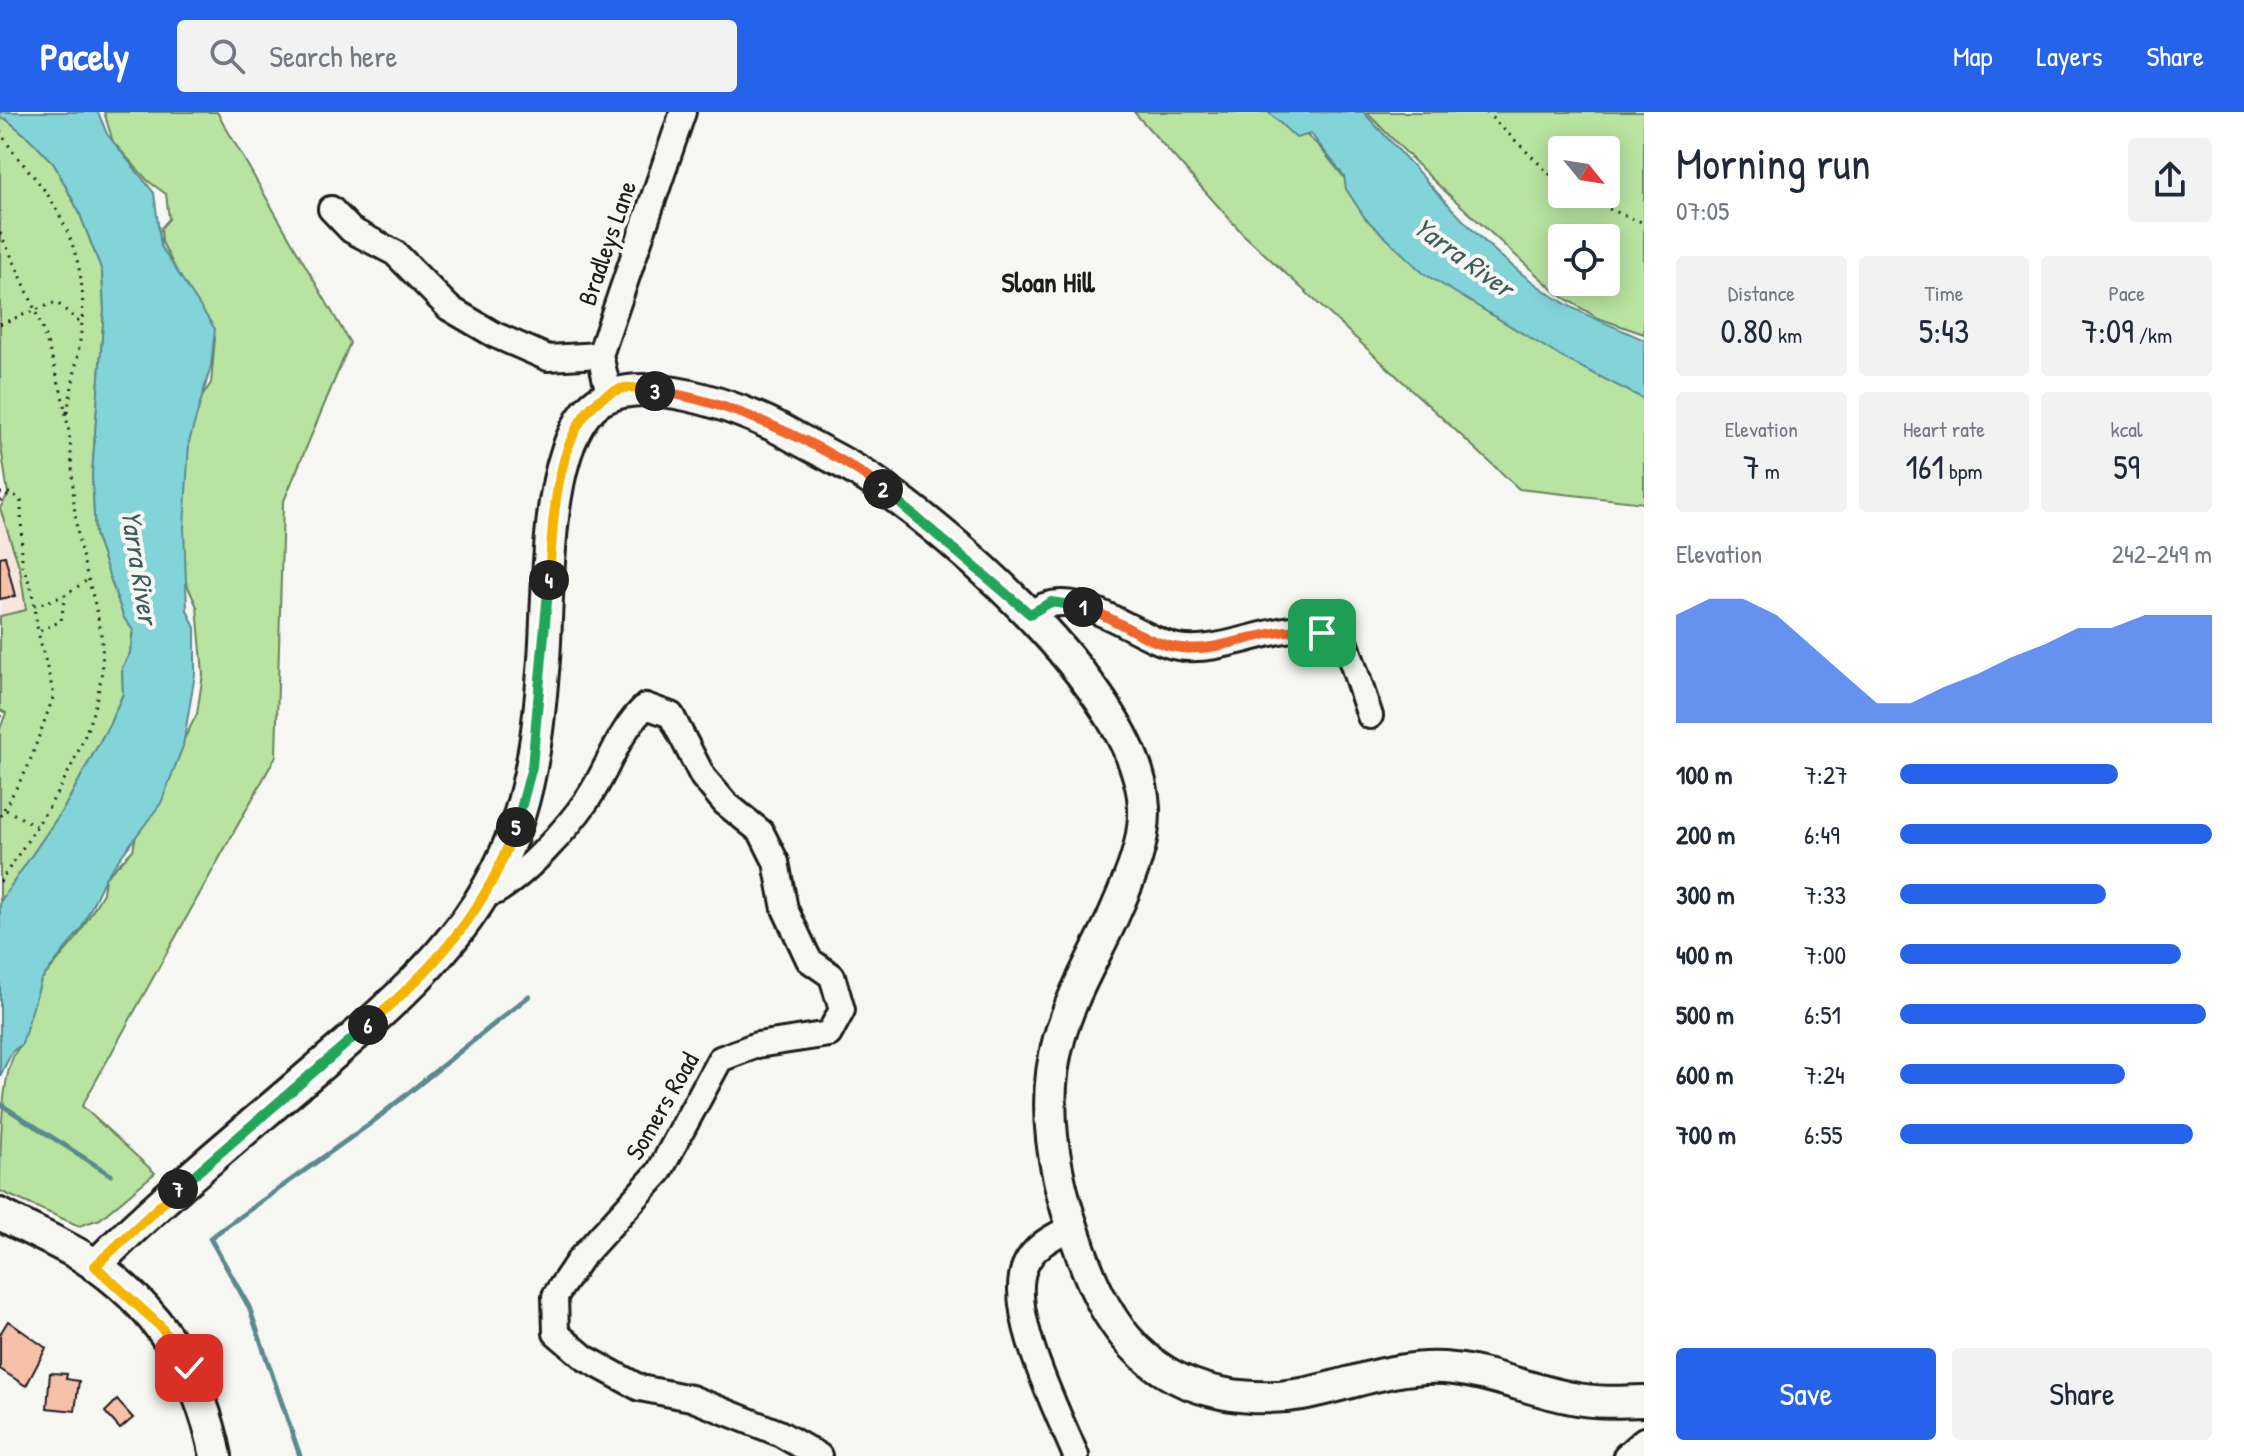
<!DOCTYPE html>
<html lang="en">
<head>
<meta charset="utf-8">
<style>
	:root { --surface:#fff; --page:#f2f2f3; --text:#1f2937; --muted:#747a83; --accent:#2563eb }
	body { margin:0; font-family:"Patrick Hand",sans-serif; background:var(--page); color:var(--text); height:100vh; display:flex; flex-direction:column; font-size:30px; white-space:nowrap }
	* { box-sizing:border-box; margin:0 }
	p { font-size:26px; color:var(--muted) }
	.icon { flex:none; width:44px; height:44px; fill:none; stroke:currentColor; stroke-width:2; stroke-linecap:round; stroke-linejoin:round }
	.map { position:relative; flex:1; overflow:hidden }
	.side { display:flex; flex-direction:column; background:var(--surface); width:600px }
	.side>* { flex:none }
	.needle { width:52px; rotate:120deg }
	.fabs { position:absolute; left:1548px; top:24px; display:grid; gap:16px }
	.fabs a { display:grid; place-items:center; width:72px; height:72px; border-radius:8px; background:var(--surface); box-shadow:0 4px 20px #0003; font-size:40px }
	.pin { position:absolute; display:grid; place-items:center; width:68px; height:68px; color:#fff; margin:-34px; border-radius:16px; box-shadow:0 4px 12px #0006 }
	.km { position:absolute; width:40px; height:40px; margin:-20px; border-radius:50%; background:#222; color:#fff; font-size:22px; line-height:40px; text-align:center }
	.round { display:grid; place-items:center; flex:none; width:84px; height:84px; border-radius:8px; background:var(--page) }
	.overview { display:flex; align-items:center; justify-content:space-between; height:136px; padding:0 32px }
	h1 { font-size:44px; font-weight:600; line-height:60px }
	.metrics { display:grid; grid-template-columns:repeat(3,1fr); gap:12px; height:136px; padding:8px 32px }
	.metrics div { display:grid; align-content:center; border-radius:8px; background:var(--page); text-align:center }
	.metrics b { font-size:34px; font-weight:600 }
	.metrics small { font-size:22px; font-weight:400 }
	.metrics p { font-size:22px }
	.chart { height:224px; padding:16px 32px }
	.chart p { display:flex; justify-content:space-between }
	.chart svg { width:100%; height:144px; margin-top:8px; fill:var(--accent); opacity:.7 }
	.action { display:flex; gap:16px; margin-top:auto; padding:16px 32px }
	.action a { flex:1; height:92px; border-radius:8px; background:var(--accent); color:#fff; font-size:32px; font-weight:600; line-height:92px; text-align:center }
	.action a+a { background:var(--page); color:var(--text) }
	ul { padding:0 32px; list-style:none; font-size:26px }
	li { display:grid; grid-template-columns:128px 96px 1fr; align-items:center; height:60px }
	li i { height:20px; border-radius:10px; background:var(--accent) }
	header { display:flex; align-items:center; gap:48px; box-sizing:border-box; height:112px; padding:0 40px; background:var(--accent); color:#fff }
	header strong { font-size:38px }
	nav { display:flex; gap:44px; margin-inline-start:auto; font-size:28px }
	.search { width:560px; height:72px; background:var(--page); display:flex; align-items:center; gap:20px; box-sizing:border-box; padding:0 28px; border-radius:8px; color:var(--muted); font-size:30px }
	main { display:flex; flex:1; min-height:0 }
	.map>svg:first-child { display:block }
	.built { fill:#f6e6dc }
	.green { fill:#b8e3a0; stroke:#6a805e; stroke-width:2; fill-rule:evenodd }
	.water { fill:#83d4d9; stroke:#5a8a8d; stroke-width:2 }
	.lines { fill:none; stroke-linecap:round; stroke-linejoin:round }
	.stream { stroke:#5a8a8d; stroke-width:5 }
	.building { fill:#f6c0a9; stroke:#1c1c1c; stroke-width:2 }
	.minor-casing { stroke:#1c1c1c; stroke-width:30 }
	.major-casing { stroke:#1c1c1c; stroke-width:36 }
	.path { stroke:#1c1c1c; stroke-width:3; stroke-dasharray:2 6; stroke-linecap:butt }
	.minor { stroke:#f6f6f2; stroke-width:24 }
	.major { stroke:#f6f6f2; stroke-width:30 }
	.split-1-casing { stroke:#fff; stroke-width:16 }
	.split-2-casing { stroke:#fff; stroke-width:16 }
	.split-3-casing { stroke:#fff; stroke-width:16 }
	.split-4-casing { stroke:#fff; stroke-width:16 }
	.split-5-casing { stroke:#fff; stroke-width:16 }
	.split-6-casing { stroke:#fff; stroke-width:16 }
	.split-7-casing { stroke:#fff; stroke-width:16 }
	.split-8-casing { stroke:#fff; stroke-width:16 }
	.split-1 { stroke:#f0652b; stroke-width:10 }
	.split-2 { stroke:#22a559; stroke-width:10 }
	.split-3 { stroke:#f0652b; stroke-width:10 }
	.split-4 { stroke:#f5b400; stroke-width:10 }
	.split-5 { stroke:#22a559; stroke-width:10 }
	.split-6 { stroke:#f5b400; stroke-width:10 }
	.split-7 { stroke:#22a559; stroke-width:10 }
	.split-8 { stroke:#f5b400; stroke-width:10 }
	.labels { text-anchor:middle; stroke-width:8; stroke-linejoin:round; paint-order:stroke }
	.street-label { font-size:26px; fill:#1c1c1c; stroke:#f6f6f2 }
	.water-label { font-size:28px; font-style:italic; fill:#405c5e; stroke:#f6f6f2 }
	.neighbourhood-label { font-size:28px; font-weight:bold; fill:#1c1c1c; stroke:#f6f6f2 }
</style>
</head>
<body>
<header>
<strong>Pacely</strong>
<div class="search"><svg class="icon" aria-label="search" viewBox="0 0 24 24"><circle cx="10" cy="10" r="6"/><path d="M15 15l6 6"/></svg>Search here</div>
<nav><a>Map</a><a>Layers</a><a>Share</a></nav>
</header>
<main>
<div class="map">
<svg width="1644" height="1344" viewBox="0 0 1644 1344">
	<rect width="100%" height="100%" fill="#f6f6f2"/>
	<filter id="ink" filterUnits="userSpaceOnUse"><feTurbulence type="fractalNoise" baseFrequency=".0125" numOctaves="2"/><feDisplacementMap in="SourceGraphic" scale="16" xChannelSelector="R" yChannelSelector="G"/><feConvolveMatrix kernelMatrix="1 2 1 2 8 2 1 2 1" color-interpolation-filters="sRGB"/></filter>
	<g filter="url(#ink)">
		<!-- built -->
		<path class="built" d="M0 396 20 457 26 498 0 504Z"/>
		<!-- green -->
		<path class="green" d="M104 0H217L350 231 283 391 276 644 82 994 155 1061 100 1107 79 1114 0 1079C0 1048 0 949 20 935L41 868 76 827 103 781 105 766 133 738 137 718 197 602 203 562 197 495 179 454 191 302 211 271 215 226 211 212 180 166 162 130 161 116 169 107 166 82 148 69 113 30Z
			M1134 0H1280L1318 33 1346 68 1644 283V391L1519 377 1243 122Z
			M1366 0H1644V222L1598 206 1558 182 1435 70ZM1562 38H1606V82H1562ZM1562 126H1606V170H1562Z
			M0 6 6 7 30 27 54 52 79 100 102 159 104 198 92 363 95 422 124 506 133 518 130 541 122 556 123 582 110 611 64 696 0 790V617L6 601 0 598V504L26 498 20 457 0 396 8 382 0 328Z"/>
		<!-- water -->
		<path class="water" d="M0 0H98L107 22 154 81 161 135 215 217 211 254 189 330 184 416 187 498 195 516V562L183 634 161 691 105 766 81 817 41 868 22 932 12 940 0 964V790L64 696 110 611 123 582 122 556 130 541 133 518 124 506 95 422 92 363 104 198 102 159 79 100 54 52 30 27 6 7 0 6Z
			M1268 0H1363C1426 65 1482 141 1561 189 1586 205 1617 215 1644 228V287L1563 246 1423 161 1365 106 1346 77 1344 64 1311 22 1296 26Z"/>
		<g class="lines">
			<!-- stream -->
			<path class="stream" d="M0 992 111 1063
				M300 1344 249 1195 210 1126 371 1011 529 884"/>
		</g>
		<!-- building -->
		<path class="building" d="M5 444 15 484 0 487V445Z
			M8 1209 46 1236 26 1274 0 1257V1222Z
			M50 1261 67 1262 66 1267 79 1269 75 1299 47 1296Z
			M117 1288 133 1306 120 1317 105 1300Z"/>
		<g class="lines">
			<defs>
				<path id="minor" d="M331 97 351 118 395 141 449 196 495 223 548 246 600 243
					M609 282 600 243 683 0
					M1030 502C1075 467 1132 526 1178 535 1214 542 1265 518 1300 516 1315 515 1332 526 1346 532L1370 604
					M488 777 495 780C526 762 566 718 587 688 609 657 617 620 646 594L671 603 703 665 725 691 761 720 776 750 785 797 809 848 832 864 842 898 829 922 757 933 720 947 659 1060 580 1147 555 1184 556 1221 585 1246 640 1276 691 1286 779 1321 819 1344
					M1072 1115C1053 1125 1034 1133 1025 1154 1006 1199 1058 1300 1076 1344
					M1626 1344 1644 1328"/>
				<path id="major" d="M0 1102C27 1117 56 1129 83 1145 157 1192 199 1259 216 1344
					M95 1154C163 1085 240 1023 313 960 397 888 486 815 519 704 535 653 540 599 544 547 549 482 544 339 593 294 634 256 740 295 784 319 813 336 845 350 873 369 960 428 1140 586 1144 696 1145 736 1127 772 1112 807 1094 846 1070 886 1059 927 1040 993 1054 1063 1076 1126 1091 1172 1111 1218 1150 1249 1191 1282 1251 1291 1302 1282 1349 1273 1396 1253 1444 1256 1488 1259 1529 1278 1572 1286 1595 1291 1620 1290 1644 1289"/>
			</defs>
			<!-- minor casing -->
			<use href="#minor" class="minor-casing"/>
			<!-- major casing -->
			<use href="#major" class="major-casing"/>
			<!-- path -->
			<path class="path" d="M1486 0 1562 74
				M0 19C14 46 39 66 54 93 98 171 82 219 67 301
				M1572 82 1644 111
				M0 121C30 181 55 241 67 308 74 348 71 389 79 429 88 477 110 521 100 571 86 646 41 708 0 770
				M0 212 56 190 82 212
				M0 381H12L21 389 22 453 31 475 38 520 61 509 65 483 89 467
				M0 389 10 382
				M34 494 64 484
				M0 605 2 599
				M6 698 37 714
				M0 704 27 657 54 583 38 520"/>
			<!-- minor -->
			<use href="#minor" class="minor"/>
			<!-- major -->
			<use href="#major" class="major"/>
		</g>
	</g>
	<g class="lines" filter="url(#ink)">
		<defs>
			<path id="split-1" d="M1083 495C1116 505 1145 532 1181 536 1228 541 1276 509 1322 521"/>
			<path id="split-2" d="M883 377 1030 502 1051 490 1083 495"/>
			<path id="split-3" d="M655 279C724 287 828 333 883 377"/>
			<path id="split-4" d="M549 468C553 412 554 292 624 276 633 275 645 278 655 279"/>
			<path id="split-5" d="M516 715 532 655 549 468"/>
			<path id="split-6" d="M368 913C413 874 457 831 487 778 499 758 507 736 516 715"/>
			<path id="split-7" d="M178 1077 368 913"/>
			<path id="split-8" d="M178 1077 95 1154 161 1215 189 1256"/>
		</defs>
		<!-- split-1 casing -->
		<use href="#split-1" class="split-1-casing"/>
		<!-- split-2 casing -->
		<use href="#split-2" class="split-2-casing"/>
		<!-- split-3 casing -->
		<use href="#split-3" class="split-3-casing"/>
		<!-- split-4 casing -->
		<use href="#split-4" class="split-4-casing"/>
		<!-- split-5 casing -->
		<use href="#split-5" class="split-5-casing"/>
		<!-- split-6 casing -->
		<use href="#split-6" class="split-6-casing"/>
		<!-- split-7 casing -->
		<use href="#split-7" class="split-7-casing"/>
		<!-- split-8 casing -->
		<use href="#split-8" class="split-8-casing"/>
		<!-- split-1 -->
		<use href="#split-1" class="split-1"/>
		<!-- split-2 -->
		<use href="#split-2" class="split-2"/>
		<!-- split-3 -->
		<use href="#split-3" class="split-3"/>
		<!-- split-4 -->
		<use href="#split-4" class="split-4"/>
		<!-- split-5 -->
		<use href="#split-5" class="split-5"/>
		<!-- split-6 -->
		<use href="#split-6" class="split-6"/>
		<!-- split-7 -->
		<use href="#split-7" class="split-7"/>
		<!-- split-8 -->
		<use href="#split-8" class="split-8"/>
	</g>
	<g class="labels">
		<!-- street labels -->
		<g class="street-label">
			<text transform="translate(607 131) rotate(-71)" y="9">Bradleys Lane</text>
			<text transform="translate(662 994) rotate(-60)" y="9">Somers Road</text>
		</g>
		<!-- water labels -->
		<g class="water-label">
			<text transform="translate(1464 145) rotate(36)" y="10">Yarra River</text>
			<text transform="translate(140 455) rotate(81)" y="10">Yarra River</text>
		</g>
		<!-- neighbourhood labels -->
		<g class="neighbourhood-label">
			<text x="1048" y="180">Sloan Hill</text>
		</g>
	</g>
</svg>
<div class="fabs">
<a><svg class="needle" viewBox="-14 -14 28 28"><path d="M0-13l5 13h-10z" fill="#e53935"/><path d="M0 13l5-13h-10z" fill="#747a83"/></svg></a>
<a><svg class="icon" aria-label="locate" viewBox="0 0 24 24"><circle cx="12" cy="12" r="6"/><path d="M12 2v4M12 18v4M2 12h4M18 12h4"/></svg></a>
</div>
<div class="pin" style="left:1322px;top:521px;background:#1e9e55"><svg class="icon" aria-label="arrive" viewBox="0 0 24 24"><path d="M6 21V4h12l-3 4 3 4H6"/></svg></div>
<div class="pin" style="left:189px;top:1256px;background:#d93025"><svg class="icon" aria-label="check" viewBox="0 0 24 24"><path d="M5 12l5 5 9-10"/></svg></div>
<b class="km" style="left:1083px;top:495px">1</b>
<b class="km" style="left:883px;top:377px">2</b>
<b class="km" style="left:655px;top:279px">3</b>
<b class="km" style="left:549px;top:468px">4</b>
<b class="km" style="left:516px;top:715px">5</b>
<b class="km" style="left:368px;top:913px">6</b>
<b class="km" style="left:178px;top:1077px">7</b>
</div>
<section class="side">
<div class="overview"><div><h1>Morning run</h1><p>07:05</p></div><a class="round"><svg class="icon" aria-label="share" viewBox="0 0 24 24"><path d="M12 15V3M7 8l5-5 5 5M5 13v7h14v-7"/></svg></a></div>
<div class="metrics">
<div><p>Distance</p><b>0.80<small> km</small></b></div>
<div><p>Time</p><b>5:43</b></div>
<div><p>Pace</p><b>7:09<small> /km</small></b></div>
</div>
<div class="metrics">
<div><p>Elevation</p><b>7<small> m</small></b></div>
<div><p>Heart rate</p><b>161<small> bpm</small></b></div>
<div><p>kcal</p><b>59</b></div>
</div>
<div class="chart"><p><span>Elevation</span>242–249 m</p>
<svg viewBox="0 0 160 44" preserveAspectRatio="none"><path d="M0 44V11L10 6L20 6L30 11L40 20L50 29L60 38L70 38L80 33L90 29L100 24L110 20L120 15L130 15L140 11L150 11L160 11V44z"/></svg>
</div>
<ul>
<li><b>100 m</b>7:27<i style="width:70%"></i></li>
<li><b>200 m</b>6:49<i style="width:100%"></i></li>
<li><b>300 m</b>7:33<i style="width:66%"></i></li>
<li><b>400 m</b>7:00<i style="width:90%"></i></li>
<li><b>500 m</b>6:51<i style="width:98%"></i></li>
<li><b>600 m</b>7:24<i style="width:72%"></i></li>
<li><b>700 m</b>6:55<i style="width:94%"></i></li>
</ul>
<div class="action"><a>Save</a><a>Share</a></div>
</section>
</main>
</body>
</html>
